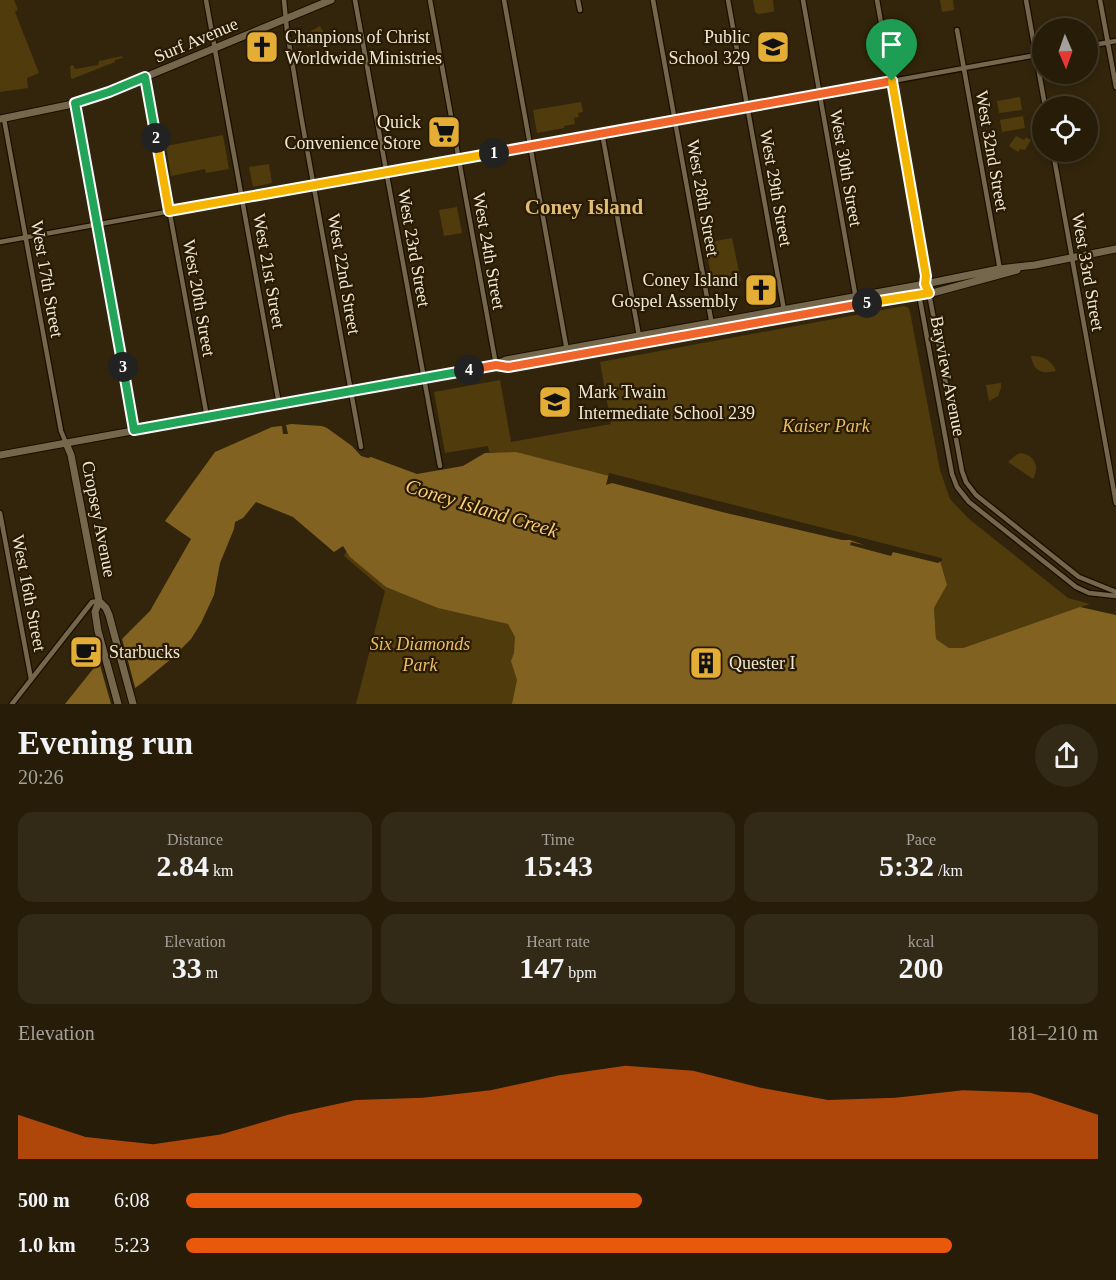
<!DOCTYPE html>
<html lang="en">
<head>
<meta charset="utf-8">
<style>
	:root { --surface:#261c08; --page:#322916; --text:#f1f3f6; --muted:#a4a19c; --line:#423a29; --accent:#ea580c }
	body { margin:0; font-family:Georgia,serif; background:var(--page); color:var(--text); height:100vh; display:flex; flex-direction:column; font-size:22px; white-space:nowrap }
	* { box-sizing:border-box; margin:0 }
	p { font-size:20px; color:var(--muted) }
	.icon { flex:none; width:33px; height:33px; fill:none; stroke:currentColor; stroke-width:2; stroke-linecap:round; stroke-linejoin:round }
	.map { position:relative; height:704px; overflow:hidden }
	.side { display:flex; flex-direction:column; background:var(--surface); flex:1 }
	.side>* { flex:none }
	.needle { width:39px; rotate:178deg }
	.tools { position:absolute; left:1032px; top:18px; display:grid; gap:12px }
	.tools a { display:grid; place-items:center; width:66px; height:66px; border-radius:50%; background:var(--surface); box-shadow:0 3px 9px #0003,0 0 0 2px var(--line); font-size:30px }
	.pin { position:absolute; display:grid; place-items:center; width:51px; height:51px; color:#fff; margin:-62px -26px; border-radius:50% 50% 50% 0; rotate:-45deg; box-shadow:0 0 6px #0007 }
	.pin .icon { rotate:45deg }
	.km { position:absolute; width:30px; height:30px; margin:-15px; border-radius:50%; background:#222; color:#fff; font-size:16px; line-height:30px; text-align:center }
	.round { display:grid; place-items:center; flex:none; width:63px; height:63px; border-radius:32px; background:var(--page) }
	.head { display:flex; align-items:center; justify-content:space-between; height:102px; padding:0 18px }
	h1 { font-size:33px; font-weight:700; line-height:45px }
	.figures { display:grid; grid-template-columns:repeat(3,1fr); gap:9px; height:102px; padding:6px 18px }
	.figures div { display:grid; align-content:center; border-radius:15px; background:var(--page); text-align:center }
	.figures b { font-size:30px; font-weight:700 }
	.figures small { font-size:16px; font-weight:400 }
	.figures p { font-size:16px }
	.chart { height:168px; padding:12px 18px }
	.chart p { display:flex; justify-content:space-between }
	.chart svg { width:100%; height:108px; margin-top:6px; fill:var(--accent); opacity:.7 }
	ul { padding:0 18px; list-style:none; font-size:20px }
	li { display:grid; grid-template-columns:96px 72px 1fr; align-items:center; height:45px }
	li i { height:15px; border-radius:8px; background:var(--accent) }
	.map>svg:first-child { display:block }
	.green { fill:#503b0d }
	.water { fill:#816220 }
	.pier { fill:#32250b }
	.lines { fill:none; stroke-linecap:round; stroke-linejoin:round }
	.street-casing { stroke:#190d00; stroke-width:7 }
	.secondary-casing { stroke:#190d00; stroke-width:9 }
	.street { stroke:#75674c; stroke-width:4.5 }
	.secondary { stroke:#75674c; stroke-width:7 }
	.split-1-casing { stroke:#fff; stroke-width:12 }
	.split-2-casing { stroke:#fff; stroke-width:12 }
	.split-3-casing { stroke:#fff; stroke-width:12 }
	.split-4-casing { stroke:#fff; stroke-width:12 }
	.split-5-casing { stroke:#fff; stroke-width:12 }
	.split-6-casing { stroke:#fff; stroke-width:12 }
	.split-1 { stroke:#f0652b; stroke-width:8 }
	.split-2 { stroke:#f5b400; stroke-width:8 }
	.split-3 { stroke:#22a559; stroke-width:8 }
	.split-4 { stroke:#22a559; stroke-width:8 }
	.split-5 { stroke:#f0652b; stroke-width:8 }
	.split-6 { stroke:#f5b400; stroke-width:8 }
	.labels { text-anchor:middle; stroke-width:4.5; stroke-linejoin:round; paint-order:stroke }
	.poi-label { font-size:18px; fill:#efe7d8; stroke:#281b02; text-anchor:start }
	.street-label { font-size:18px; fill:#efe7d8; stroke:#281b02 }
	.park-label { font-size:18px; font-style:italic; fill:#ebbd63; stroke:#281b02 }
	.water-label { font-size:20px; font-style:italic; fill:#fdce74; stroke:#281b02 }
	.quarter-label { font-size:21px; font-weight:bold; fill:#e0bb73; stroke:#281b02 }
</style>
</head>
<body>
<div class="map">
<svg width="1116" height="704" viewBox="0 0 1116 704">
	<rect width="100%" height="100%" fill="#32250b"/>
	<!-- green -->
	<path class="green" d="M0 0H14L18 10 15 12 39 73 27 78 28 88 0 92Z
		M753 0H773L774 11 771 12 758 14 755 12Z
		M940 0H953L954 10 942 12Z
		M320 26 326 37 308 47 302 36Z
		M122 56 123 58 115 60V62L72 79 71 78 70 66 73 65 75 69 98 65 99 61Z
		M1020 97 1022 110 999 113 997 101Z
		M581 102 583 112 578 113 579 117 574 118 575 124 564 126V128L537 133 533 110Z
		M1023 116 1025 128 1002 132 1000 120Z
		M223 135 229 169 206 173 205 169 171 176 166 146Z
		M1016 136 1024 140 1026 137 1031 140 1025 150 1020 149 1018 152 1009 146Z
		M269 164 272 183 253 187 249 167Z
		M457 207 462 233 444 236 439 210Z
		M732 238 741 281 713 286 705 243Z
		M904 306 909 308 910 312 940 470 950 499 969 519 1068 598 1090 604 963 648H949L936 639 934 608 947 585 454 468 463 466 485 453 501 452H489L488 446 445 453 434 392 500 380 511 442 611 424 600 362Z
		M1031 356C1042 355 1052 360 1056 371 1041 374 1034 372 1031 356Z
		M1001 383V388L998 396 989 401 986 385Z
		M1021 453C1035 455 1040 467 1033 479L1008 462 1016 455Z
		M347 550 514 606 584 704H356L385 591 344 556Z"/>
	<!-- water -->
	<path class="water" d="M291 424 322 426 327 428 352 446 361 456 368 458 371 457 417 474 463 466 485 453 516 452 940 561 947 585 934 608 936 639 949 648H963L1080 607 1116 615V704H512L517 680 511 661 514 653 515 637 508 624 438 608 386 587 350 557 343 546 334 552 293 517 256 502 243 518 235 522 234 529 220 563 214 595 201 623 191 639 171 659 142 683 113 704H65L97 664 150 611 191 539 165 521 215 452 272 427 282 426 283 434H288L286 425Z"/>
	<!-- pier -->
	<path class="pier" d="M609 473 941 558 943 560 938 563 893 552 891 556 850 545 851 542 864 545 850 540H842L722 512 612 483 606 485Z
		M121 635 136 691 118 704H111L98 658Z"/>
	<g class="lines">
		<defs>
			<path id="street" d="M206 0 279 404
				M284 0 287 31 301 116 361 447
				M355 0 440 466
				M430 0 496 365
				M504 0 567 351
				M578 0 580 10
				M653 0 712 325
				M728 0 784 310
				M803 0 856 299
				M877 0 926 276 925 284 919 294 952 474 957 487 969 502 1076 587 1089 593 1116 596
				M1026 0 1045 106
				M1100 0 1116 87
				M957 30 1000 270
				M1088 46 1116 41
				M145 77 207 417
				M75 103 134 430
				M4 119 61 431 66 443
				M602 133 639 336
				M1053 152 1116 503
				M0 242 1042 54
				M925 284 929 293 962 471 966 482 976 495 1079 577 1116 592
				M0 513 31 679
				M12 704 92 602 99 601"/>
			<path id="secondary" d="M0 119 68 105 109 92 331 0
				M496 365 508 367 857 305 936 292 1017 270
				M66 443 71 455 99 601 106 608 109 615 133 704
				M0 455 496 365 506 360 925 284 999 269 1035 265 1116 249
				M99 601 95 612 98 631 118 704"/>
		</defs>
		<!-- street casing -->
		<use href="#street" class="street-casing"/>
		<!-- secondary casing -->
		<use href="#secondary" class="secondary-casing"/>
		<!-- street -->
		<use href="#street" class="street"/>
		<!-- secondary -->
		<use href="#secondary" class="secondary"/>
	</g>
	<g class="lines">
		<defs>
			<path id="split-1" d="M494 153 892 81"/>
			<path id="split-2" d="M156 138 169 211 494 153"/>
			<path id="split-3" d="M123 367 75 103 109 92 145 77 156 138"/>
			<path id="split-4" d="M123 367 134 430 469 370"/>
			<path id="split-5" d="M469 370 496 365 508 367 867 303"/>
			<path id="split-6" d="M867 303 929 293 925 284 926 276 892 81"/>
		</defs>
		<!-- split-1 casing -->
		<use href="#split-1" class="split-1-casing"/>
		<!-- split-2 casing -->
		<use href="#split-2" class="split-2-casing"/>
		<!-- split-3 casing -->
		<use href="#split-3" class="split-3-casing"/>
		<!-- split-4 casing -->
		<use href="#split-4" class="split-4-casing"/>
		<!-- split-5 casing -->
		<use href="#split-5" class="split-5-casing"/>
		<!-- split-6 casing -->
		<use href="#split-6" class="split-6-casing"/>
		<!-- split-1 -->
		<use href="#split-1" class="split-1"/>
		<!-- split-2 -->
		<use href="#split-2" class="split-2"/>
		<!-- split-3 -->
		<use href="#split-3" class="split-3"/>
		<!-- split-4 -->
		<use href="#split-4" class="split-4"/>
		<!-- split-5 -->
		<use href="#split-5" class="split-5"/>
		<!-- split-6 -->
		<use href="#split-6" class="split-6"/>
	</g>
	<!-- icons -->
	<defs>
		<symbol id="church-square" viewBox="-11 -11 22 22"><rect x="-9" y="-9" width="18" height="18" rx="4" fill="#e4ad35" stroke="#281b02"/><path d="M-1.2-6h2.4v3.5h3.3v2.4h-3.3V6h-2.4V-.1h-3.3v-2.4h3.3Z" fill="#111"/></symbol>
		<symbol id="school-square" viewBox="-11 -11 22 22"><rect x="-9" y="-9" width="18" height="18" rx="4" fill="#e4ad35" stroke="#281b02"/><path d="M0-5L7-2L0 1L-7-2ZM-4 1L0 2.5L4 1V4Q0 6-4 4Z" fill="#111"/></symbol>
		<symbol id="supermarket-square" viewBox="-11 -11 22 22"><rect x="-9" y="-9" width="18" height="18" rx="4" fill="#e4ad35" stroke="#281b02"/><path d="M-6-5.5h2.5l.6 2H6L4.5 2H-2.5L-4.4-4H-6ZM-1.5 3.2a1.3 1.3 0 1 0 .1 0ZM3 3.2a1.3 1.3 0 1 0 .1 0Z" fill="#111"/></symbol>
		<symbol id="cafe-square" viewBox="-11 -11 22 22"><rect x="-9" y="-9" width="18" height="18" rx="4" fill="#e4ad35" stroke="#281b02"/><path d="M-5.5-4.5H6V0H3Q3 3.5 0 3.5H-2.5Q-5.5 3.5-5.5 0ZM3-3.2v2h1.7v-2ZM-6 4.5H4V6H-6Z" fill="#111"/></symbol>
		<symbol id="building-square" viewBox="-11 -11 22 22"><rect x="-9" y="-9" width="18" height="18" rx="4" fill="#e4ad35" stroke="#281b02"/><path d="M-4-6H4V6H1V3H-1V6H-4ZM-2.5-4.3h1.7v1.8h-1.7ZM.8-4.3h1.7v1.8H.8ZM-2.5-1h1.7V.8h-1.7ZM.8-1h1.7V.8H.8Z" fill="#111"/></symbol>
	</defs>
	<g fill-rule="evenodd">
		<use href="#church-square" x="243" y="28" width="38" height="38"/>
		<use href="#school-square" x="754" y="28" width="38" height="38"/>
		<use href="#supermarket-square" x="425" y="113" width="38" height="38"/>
		<use href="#church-square" x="742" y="271" width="38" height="38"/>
		<use href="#school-square" x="536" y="383" width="38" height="38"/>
		<use href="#cafe-square" x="67" y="633" width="38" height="38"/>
		<use href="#building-square" x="687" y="644" width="38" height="38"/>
	</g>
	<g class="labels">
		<!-- poi labels -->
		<g class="poi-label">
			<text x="285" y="43">Chanpions of Christ<tspan x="285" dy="21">Worldwide Ministries</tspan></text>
			<text x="750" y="43" text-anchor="end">Public<tspan x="750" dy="21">School 329</tspan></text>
			<text x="421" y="128" text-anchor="end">Quick<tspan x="421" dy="21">Convenience Store</tspan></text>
			<text x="738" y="286" text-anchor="end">Coney Island<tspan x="738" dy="21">Gospel Assembly</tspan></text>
			<text x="578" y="398">Mark Twain<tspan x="578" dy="21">Intermediate School 239</tspan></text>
			<text x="109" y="658">Starbucks</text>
			<text x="729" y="669">Quester I</text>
		</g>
		<!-- street labels -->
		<g class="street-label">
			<text transform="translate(196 40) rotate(-23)" y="6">Surf Avenue</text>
			<text transform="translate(992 151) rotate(80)" y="6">West 32nd Street</text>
			<text transform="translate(846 168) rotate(80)" y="6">West 30th Street</text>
			<text transform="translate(776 188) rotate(80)" y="6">West 29th Street</text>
			<text transform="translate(703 198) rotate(80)" y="6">West 28th Street</text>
			<text transform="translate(414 248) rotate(80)" y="6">West 23rd Street</text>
			<text transform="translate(489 251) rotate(80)" y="6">West 24th Street</text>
			<text transform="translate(269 271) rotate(80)" y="6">West 21st Street</text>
			<text transform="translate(1088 272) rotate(80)" y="6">West 33rd Street</text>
			<text transform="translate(344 274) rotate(80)" y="6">West 22nd Street</text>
			<text transform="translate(47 279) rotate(80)" y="6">West 17th Street</text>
			<text transform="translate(199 298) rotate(80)" y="6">West 20th Street</text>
			<text transform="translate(948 376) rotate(79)" y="6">Bayview Avenue</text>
			<text transform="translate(99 519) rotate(79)" y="6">Cropsey Avenue</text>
			<text transform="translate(29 593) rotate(79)" y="6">West 16th Street</text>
		</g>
		<!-- park labels -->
		<g class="park-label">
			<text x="826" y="432">Kaiser Park</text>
			<text x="420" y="650">Six Diamonds<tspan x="420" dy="21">Park</tspan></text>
		</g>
		<!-- water labels -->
		<g class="water-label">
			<text transform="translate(482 508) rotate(17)" y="7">Coney Island Creek</text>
		</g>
		<!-- quarter labels -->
		<g class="quarter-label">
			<text x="584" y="214">Coney Island</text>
		</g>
	</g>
</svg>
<div class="tools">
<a><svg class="needle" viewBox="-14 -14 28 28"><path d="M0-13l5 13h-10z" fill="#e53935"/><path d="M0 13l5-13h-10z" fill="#a4a19c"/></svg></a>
<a><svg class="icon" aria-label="locate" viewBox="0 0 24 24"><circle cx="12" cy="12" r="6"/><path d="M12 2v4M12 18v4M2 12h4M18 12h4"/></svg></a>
</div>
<div class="pin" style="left:892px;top:81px;background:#1e9e55"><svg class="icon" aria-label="arrive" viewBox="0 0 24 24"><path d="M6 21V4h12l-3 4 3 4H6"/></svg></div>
<b class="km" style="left:494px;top:153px">1</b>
<b class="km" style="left:156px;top:138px">2</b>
<b class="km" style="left:123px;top:367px">3</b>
<b class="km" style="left:469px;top:370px">4</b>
<b class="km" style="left:867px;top:303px">5</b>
</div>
<section class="side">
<div class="head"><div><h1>Evening run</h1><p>20:26</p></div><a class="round"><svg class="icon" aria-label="share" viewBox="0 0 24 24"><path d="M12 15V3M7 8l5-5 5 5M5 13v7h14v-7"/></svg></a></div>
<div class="figures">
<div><p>Distance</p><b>2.84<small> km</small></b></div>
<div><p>Time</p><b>15:43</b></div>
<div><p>Pace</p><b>5:32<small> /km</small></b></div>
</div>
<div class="figures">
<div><p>Elevation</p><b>33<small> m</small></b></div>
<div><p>Heart rate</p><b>147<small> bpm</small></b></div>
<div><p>kcal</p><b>200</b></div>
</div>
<div class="chart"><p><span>Elevation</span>181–210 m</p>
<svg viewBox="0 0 160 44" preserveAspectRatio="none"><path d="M0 44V26L10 35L20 38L30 34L40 26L50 20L60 19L70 16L80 10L90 6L100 8L110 15L120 20L130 19L140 16L150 17L160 26V44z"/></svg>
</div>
<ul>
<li><b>500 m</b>6:08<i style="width:50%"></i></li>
<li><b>1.0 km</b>5:23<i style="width:84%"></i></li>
</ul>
</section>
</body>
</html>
